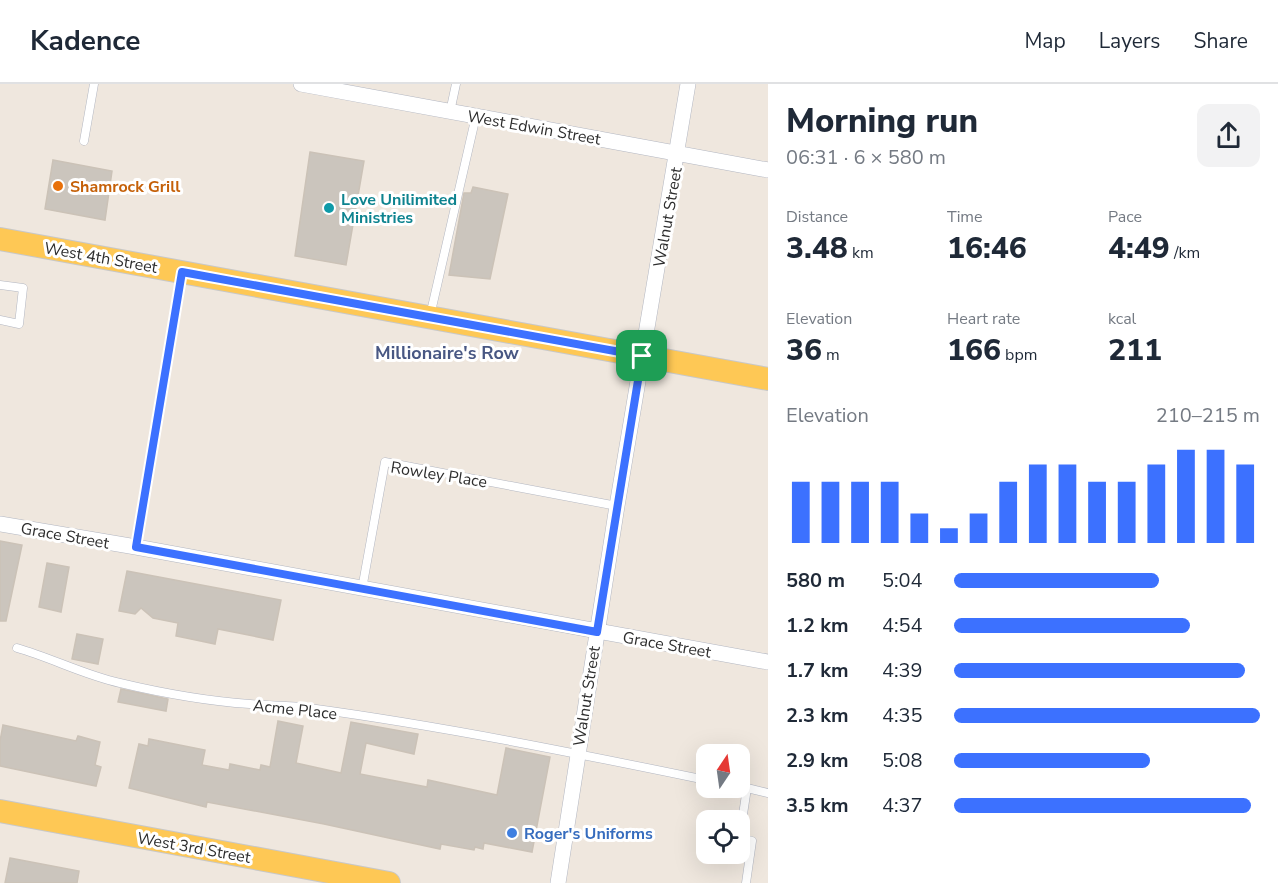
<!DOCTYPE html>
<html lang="en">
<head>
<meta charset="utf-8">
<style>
	:root { --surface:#fff; --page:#f2f2f3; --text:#1f2937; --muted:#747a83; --line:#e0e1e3; --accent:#3c71ff }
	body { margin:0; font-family:"Nunito Sans",sans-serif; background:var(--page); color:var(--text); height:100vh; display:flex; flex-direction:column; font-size:22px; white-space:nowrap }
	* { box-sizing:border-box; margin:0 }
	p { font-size:20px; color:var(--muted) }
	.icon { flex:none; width:33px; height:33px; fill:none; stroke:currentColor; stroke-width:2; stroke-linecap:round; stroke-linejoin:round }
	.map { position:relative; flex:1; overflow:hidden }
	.sheet { display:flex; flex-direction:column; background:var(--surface); width:510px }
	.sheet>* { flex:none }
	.needle { width:39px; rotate:13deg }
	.buttons { position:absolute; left:696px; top:660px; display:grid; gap:12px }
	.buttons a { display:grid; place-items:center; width:54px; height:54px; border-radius:12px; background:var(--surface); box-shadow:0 6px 24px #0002; font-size:30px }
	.pin { position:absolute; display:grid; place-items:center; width:51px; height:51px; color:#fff; margin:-26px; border-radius:12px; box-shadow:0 3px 9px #0006 }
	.round { display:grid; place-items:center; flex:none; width:63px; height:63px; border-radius:12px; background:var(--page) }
	.headline { display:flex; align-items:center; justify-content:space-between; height:102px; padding:0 18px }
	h1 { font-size:33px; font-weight:800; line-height:45px }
	.metrics { display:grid; grid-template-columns:repeat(3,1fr); gap:9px; height:102px; padding:6px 18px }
	.metrics div { display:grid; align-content:center }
	.metrics b { font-size:30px; font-weight:800 }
	.metrics small { font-size:16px; font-weight:400 }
	.metrics p { font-size:16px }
	.chart { height:168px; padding:12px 18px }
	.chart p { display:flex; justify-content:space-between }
	.chart svg { width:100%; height:108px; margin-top:6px; stroke:var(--accent); stroke-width:6 }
	ul { padding:0 18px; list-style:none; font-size:20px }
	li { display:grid; grid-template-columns:96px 72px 1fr; align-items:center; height:45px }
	li i { height:15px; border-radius:8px; background:var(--accent) }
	header { display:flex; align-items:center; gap:36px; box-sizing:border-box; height:84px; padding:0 30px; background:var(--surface); border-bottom:2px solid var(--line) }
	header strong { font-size:28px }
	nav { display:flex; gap:33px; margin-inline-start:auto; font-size:21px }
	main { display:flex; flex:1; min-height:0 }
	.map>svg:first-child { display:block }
	.building { fill:#cbc5bd; stroke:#cbc2b7; stroke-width:1.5 }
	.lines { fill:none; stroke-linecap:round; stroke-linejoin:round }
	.lane-casing { stroke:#b2b6c1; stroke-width:9 }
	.street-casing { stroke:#b2b6c1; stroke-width:16 }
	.primary-casing { stroke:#c8c8c8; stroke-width:24 }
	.lane { stroke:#fff; stroke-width:8 }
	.street { stroke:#fff; stroke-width:15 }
	.primary { stroke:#fec855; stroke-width:22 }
	.route-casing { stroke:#fff; stroke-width:12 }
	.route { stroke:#3c71ff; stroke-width:8 }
	.food-dot { fill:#e8710a; stroke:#fff; stroke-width:2 }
	.culture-dot { fill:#0f9aa8; stroke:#fff; stroke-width:2 }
	.shop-dot { fill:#3f7fe0; stroke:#fff; stroke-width:2 }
	.labels { text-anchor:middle; stroke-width:6; stroke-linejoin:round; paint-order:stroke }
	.street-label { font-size:16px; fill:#2d2d2d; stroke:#fff }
	.food-label { font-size:16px; font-weight:bold; fill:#c56008; stroke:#fff; text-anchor:start }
	.culture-label { font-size:16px; font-weight:bold; fill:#0d838f; stroke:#fff; text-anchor:start }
	.shop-label { font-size:16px; font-weight:bold; fill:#366cbe; stroke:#fff; text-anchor:start }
	.neighbourhood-label { font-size:18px; font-weight:bold; fill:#485783; stroke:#fff }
</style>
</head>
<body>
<header>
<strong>Kadence</strong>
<nav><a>Map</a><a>Layers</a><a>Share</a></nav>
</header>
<main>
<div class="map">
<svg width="768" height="799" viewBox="0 0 768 799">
	<rect width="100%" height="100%" fill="#efe7de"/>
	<!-- building -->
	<path class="building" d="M310 68 364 77 346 181 295 172Z
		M53 76 112 87 105 136 45 125Z
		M473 103 508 110 490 195 449 191 464 109H471Z
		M0 457 22 461 6 537H0Z
		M47 479 69 483 61 528 39 523Z
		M127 487 281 516 273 556 218 545 215 560 191 555 176 552 178 539 153 534 141 524 135 530 119 527Z
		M77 550 103 555 98 580 72 575Z
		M121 605 168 615 166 627 118 618Z
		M278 637 303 642 296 679 341 689 351 638 418 650 414 670 366 659 360 690 427 703 428 696 497 711 506 664 550 673 532 768 484 759 483 765 475 763 474 766 441 760 440 765 324 740 207 718 206 723 129 704 139 660 148 662 149 655 205 666 202 681 229 686 230 680 260 686 261 681 270 683Z
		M3 641 76 657 78 652 100 658 95 681 101 683 96 702 0 682V657Z
		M10 774 79 787 77 799H5Z"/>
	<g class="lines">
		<defs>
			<path id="lane" d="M450 28 456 0
				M84 57 94 0
				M0 201 23 204 19 240 0 236
				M430 232 476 32
				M136 463 181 189
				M362 505 385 378 617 422
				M17 564C52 574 84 591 120 599 162 609 206 617 250 620 269 622 289 621 309 624 442 642 575 669 706 696
				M740 703 747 704 740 750
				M747 704 768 709
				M740 754 752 757 746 799"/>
			<path id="street" d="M301 0 768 86
				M0 440 136 463 768 578
				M558 799 617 422 688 0"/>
			<path id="primary" d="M0 155 768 295
				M0 727 389 799"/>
		</defs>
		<!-- lane casing -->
		<use href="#lane" class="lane-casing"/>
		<!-- street casing -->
		<use href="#street" class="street-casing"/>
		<!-- primary casing -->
		<use href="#primary" class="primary-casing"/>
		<!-- lane -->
		<use href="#lane" class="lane"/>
		<!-- street -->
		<use href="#street" class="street"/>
		<!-- primary -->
		<use href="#primary" class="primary"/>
	</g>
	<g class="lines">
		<defs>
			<path id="route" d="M182 188 642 272 597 548 136 463Z"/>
		</defs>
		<!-- route casing -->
		<use href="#route" class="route-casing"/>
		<!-- route -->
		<use href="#route" class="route"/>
	</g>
	<!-- markers -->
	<circle class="food-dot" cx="58" cy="102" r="6"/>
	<circle class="culture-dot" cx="329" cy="124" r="6"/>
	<circle class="shop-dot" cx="512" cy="749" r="6"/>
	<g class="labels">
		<!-- street labels -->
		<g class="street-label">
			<text transform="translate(534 43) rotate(10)" y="6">West Edwin Street</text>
			<text transform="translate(667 133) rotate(-80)" y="6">Walnut Street</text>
			<text transform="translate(101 173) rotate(10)" y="6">West 4th Street</text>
			<text transform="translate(439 390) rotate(9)" y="6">Rowley Place</text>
			<text transform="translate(65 451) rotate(10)" y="6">Grace Street</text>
			<text transform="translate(667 560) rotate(10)" y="6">Grace Street</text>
			<text transform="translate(586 612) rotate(-81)" y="6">Walnut Street</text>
			<text transform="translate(295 625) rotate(6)" y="6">Acme Place</text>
			<text transform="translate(194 763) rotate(10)" y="6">West 3rd Street</text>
		</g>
		<!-- food labels -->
		<g class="food-label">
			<text x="70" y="108">Shamrock Grill</text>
		</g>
		<!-- culture labels -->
		<g class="culture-label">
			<text x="341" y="121">Love Unilimited<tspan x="341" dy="18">Ministries</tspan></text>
		</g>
		<!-- shop labels -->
		<g class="shop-label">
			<text x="524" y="755">Roger's Uniforms</text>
		</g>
		<!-- neighbourhood labels -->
		<g class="neighbourhood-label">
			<text x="447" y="275">Millionaire's Row</text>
		</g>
	</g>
</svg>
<div class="buttons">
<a><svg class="needle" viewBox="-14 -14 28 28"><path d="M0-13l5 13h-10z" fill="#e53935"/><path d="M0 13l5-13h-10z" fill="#747a83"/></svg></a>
<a><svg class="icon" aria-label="locate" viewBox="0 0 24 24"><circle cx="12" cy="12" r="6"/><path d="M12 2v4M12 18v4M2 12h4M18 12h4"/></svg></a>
</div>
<div class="pin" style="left:642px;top:272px;background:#1e9e55"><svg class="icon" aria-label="arrive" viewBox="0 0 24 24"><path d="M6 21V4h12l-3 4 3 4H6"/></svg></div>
</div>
<section class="sheet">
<div class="headline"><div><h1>Morning run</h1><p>06:31 · 6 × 580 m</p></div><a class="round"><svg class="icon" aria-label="share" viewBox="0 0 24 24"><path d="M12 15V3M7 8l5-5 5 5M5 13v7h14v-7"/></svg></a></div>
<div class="metrics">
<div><p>Distance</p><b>3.48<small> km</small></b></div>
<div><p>Time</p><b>16:46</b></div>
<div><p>Pace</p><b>4:49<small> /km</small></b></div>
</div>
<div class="metrics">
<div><p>Elevation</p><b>36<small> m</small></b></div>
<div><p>Heart rate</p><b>166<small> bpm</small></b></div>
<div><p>kcal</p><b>211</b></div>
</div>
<div class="chart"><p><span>Elevation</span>210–215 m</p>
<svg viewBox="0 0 160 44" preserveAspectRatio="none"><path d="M5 44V19M15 44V19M25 44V19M35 44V19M45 44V32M55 44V38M65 44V32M75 44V19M85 44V12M95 44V12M105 44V19M115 44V19M125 44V12M135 44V6M145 44V6M155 44V12"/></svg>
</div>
<ul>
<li><b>580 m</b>5:04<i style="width:67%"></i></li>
<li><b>1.2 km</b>4:54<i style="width:77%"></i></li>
<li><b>1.7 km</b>4:39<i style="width:95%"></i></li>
<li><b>2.3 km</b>4:35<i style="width:100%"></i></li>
<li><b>2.9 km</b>5:08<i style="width:64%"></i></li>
<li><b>3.5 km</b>4:37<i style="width:97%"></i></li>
</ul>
</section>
</main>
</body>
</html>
